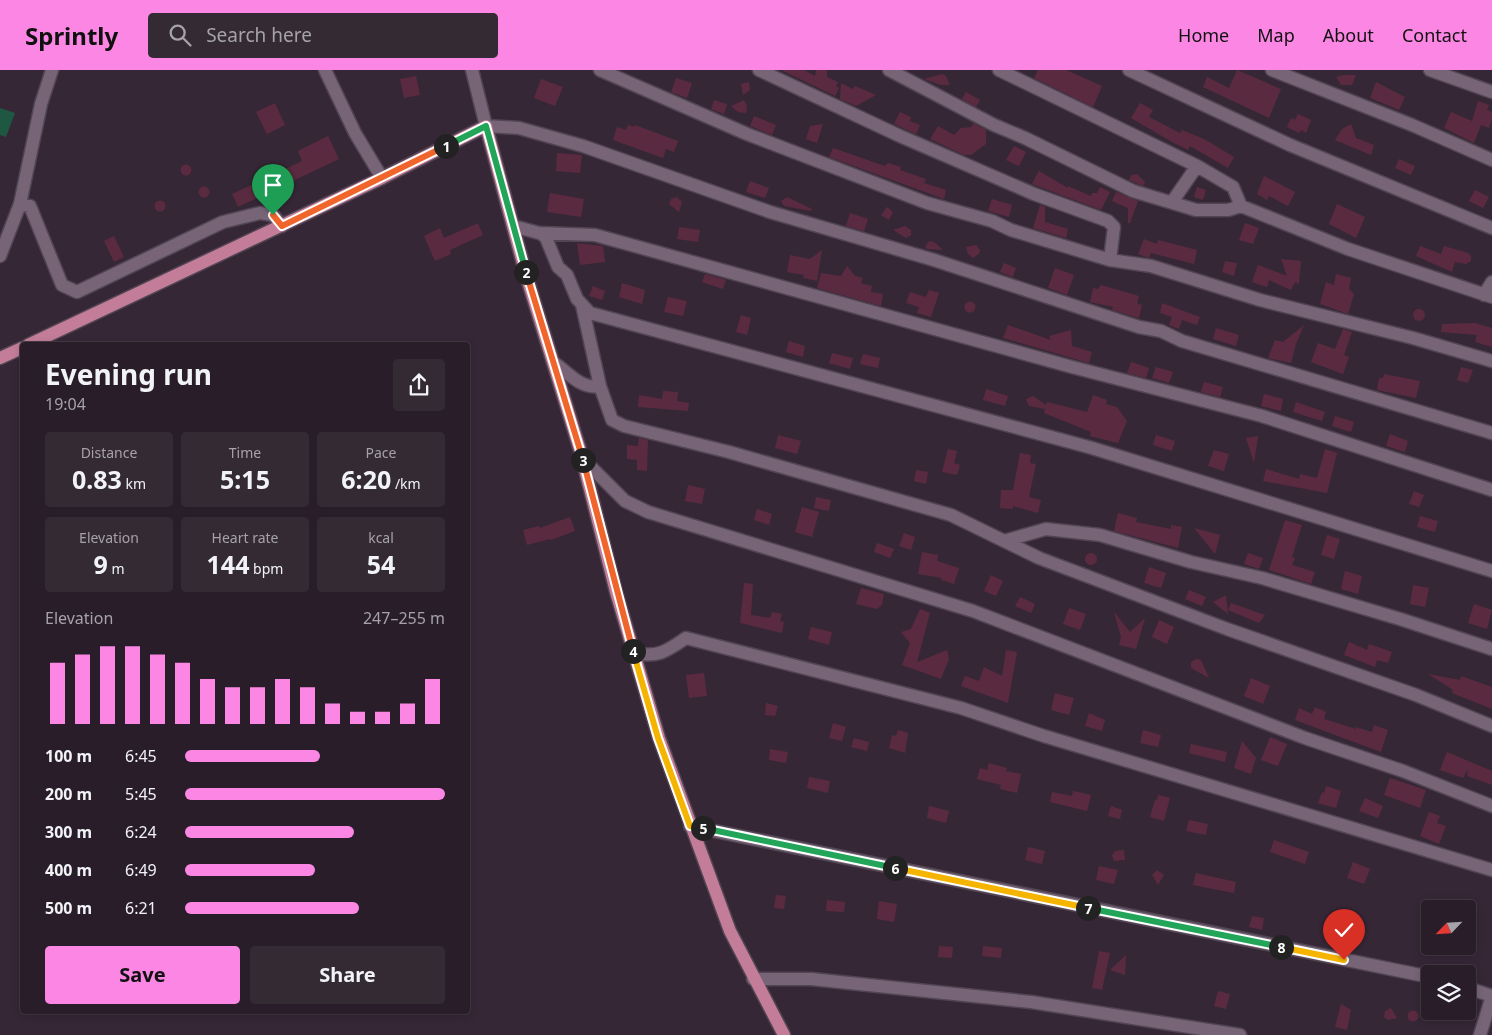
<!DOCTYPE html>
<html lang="en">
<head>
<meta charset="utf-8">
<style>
	:root { --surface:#281d28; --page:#342a34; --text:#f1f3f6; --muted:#a5a2a8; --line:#443b45; --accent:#fc86e4 }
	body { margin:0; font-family:"Noto Sans",sans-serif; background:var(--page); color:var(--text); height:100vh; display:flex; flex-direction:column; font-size:19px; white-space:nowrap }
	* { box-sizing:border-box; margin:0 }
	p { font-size:16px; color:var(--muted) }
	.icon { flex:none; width:28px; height:28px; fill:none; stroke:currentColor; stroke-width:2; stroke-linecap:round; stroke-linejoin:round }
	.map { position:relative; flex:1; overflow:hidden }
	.side { position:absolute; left:20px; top:272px; width:450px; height:672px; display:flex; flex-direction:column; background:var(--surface); border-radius:5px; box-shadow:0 2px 8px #0003,0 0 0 1px var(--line) }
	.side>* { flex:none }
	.needle { width:32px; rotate:245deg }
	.buttons { position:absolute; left:1421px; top:830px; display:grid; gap:10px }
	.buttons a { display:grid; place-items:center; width:55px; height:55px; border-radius:5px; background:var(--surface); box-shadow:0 2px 8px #0003,0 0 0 1px var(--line); font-size:25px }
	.pin { position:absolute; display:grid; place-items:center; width:42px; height:42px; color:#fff; margin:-51px -21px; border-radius:50% 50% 50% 0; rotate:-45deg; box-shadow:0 0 5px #0007 }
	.pin .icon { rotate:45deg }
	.km { position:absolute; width:25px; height:25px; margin:-12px; border-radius:50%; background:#222; color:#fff; font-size:14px; line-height:25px; text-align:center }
	.round { display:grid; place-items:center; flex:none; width:52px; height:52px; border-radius:5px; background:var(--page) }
	.headline { display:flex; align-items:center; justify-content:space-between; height:85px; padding:0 25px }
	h1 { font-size:28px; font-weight:700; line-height:38px }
	.metrics { display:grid; grid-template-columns:repeat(3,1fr); gap:8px; height:85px; padding:5px 25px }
	.metrics div { display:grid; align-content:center; border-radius:5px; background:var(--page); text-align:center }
	.metrics b { font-size:25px; font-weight:700 }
	.metrics small { font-size:14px; font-weight:400 }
	.metrics p { font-size:14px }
	.chart { height:140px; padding:10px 25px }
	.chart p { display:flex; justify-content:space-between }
	.chart svg { width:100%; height:90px; margin-top:5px; stroke:var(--accent); stroke-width:6 }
	.cta { display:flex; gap:10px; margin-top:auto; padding:10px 25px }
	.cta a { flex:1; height:58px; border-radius:5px; background:var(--accent); color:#111; font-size:20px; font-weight:700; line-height:58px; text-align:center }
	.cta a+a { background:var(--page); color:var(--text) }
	ul { padding:0 25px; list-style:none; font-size:16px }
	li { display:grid; grid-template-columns:80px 60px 1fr; align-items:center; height:38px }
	li i { height:12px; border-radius:6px; background:var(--accent) }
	header { display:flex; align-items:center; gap:30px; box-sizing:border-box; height:70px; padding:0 25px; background:var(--accent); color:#111 }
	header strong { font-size:24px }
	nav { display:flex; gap:28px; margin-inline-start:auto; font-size:18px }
	.search { width:350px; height:45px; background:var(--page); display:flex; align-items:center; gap:12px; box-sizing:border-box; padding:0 18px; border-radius:5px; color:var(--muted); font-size:19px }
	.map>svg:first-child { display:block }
	.green { fill:#1e5842 }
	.building { fill:#5a2b40 }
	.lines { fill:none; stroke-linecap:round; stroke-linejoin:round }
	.minor-casing { stroke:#524553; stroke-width:15 }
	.major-casing { stroke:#524553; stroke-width:15 }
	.minor { stroke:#776577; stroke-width:12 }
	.major { stroke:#c47d98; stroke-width:12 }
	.split-1-casing { stroke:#fff; stroke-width:10 }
	.split-2-casing { stroke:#fff; stroke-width:10 }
	.split-3-casing { stroke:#fff; stroke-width:10 }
	.split-4-casing { stroke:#fff; stroke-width:10 }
	.split-5-casing { stroke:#fff; stroke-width:10 }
	.split-6-casing { stroke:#fff; stroke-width:10 }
	.split-7-casing { stroke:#fff; stroke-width:10 }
	.split-8-casing { stroke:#fff; stroke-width:10 }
	.split-9-casing { stroke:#fff; stroke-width:10 }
	.split-1 { stroke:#f0652b; stroke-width:6 }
	.split-2 { stroke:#22a559; stroke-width:6 }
	.split-3 { stroke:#f0652b; stroke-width:6 }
	.split-4 { stroke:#f0652b; stroke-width:6 }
	.split-5 { stroke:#f5b400; stroke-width:6 }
	.split-6 { stroke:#22a559; stroke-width:6 }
	.split-7 { stroke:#f5b400; stroke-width:6 }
	.split-8 { stroke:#22a559; stroke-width:6 }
	.split-9 { stroke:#f5b400; stroke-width:6 }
</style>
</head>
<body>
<header>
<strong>Sprintly</strong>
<div class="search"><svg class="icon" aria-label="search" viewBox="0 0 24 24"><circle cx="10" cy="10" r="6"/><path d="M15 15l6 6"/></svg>Search here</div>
<nav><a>Home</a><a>Map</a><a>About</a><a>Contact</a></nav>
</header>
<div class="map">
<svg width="1492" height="965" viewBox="0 0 1492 965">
	<rect width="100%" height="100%" fill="#362736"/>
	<!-- green -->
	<path class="green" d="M0 38 15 43 6 67 0 65Z"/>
	<!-- building -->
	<path class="building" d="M781 0H804L815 6 816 0H827V7L838 12 836 16 839 18 835 26Z
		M1038 0H1066L1102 16 1093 37 1034 8Z
		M1237 0 1281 19 1269 48 1203 17 1207 7 1229 18Z
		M942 4 946 6 950 15H941L924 9Z
		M1344 5H1356L1352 15H1341L1336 7Z
		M416 6 420 25 404 28 400 9Z
		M676 8 692 13 687 28 671 22Z
		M541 9 563 17 555 36 534 28Z
		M749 12 750 20 743 25 741 14Z
		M1376 12 1405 27 1399 40 1370 28Z
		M841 13 853 19 855 16 876 25 856 36 840 29Z
		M966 22 980 30 976 37 962 29Z
		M714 30 727 34 724 44 711 39Z
		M744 30 747 36 746 43 738 42 731 36Z
		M1478 31 1489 35 1487 40 1492 42V49L1489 58 1481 55 1474 73 1444 58 1451 42 1472 51Z
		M275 33 285 55 267 64 256 42Z
		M1140 33 1153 40 1149 47 1180 63 1182 60 1204 69 1234 87 1228 98 1190 76 1188 80 1172 72 1131 48Z
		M900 42 911 47 910 51 920 55 916 64 894 54Z
		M1298 44 1311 50 1306 63 1301 60 1299 63 1287 57 1291 48 1295 50Z
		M754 46 776 55 772 65 750 56Z
		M973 53 986 60V74L971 85H964L930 69 938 56 954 65 961 58 972 57Z
		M823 54 817 73 806 69 810 56Z
		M1351 54 1356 68 1374 75 1371 85 1335 70 1342 59Z
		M628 55 635 57V55L678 71 674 82 666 79 663 88 613 70 617 57 626 60Z
		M328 66 339 89 238 137 232 124 302 91 298 81Z
		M1014 76 1026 82 1019 96 1006 90Z
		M833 78 885 96 888 93 901 97 900 100 926 109 924 113 946 120 944 129 829 87Z
		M557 83 582 85 580 103 556 101Z
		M1399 89 1415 96 1411 105 1395 98Z
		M180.5 100a5.5 5.5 0 1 1 11 0a5.5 5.5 0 1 1-11 0Z
		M1039 101 1068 118V116L1091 126 1092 123H1097L1100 117 1110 122 1101 140 1032 114Z
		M1137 104 1145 112 1143 116 1129 110 1131 105Z
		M1264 106 1295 122 1288 136 1269 126 1267 130 1257 124Z
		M750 111 769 118 765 128 746 122Z
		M198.5 122a5.5 5.5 0 1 1 11 0a5.5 5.5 0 1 1-11 0Z
		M1197 117 1206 120 1203 130 1194 127Z
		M1475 120 1489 127 1483 138 1469 131Z
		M1116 122 1138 131 1130 153H1128V138L1112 131Z
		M550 123 584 129 581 147 547 142Z
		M677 127 682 132 679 142 669 134 671 129Z
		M787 127 812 139 811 141 784 136 781 131Z
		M992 129 1012 135 1009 147 988 141Z
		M154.5 136a5.5 5.5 0 1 1 11 0a5.5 5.5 0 1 1-11 0Z
		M1337 134 1365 147 1356 168 1329 154Z
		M1040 135 1045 137V152L1068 159 1066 168 1033 158Z
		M887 137 893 142 889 150 881 145Z
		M850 143 868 149 864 161 846 156Z
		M478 153 483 165 450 180 451 184 435 191 424 166 440 158 444 168Z
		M1245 153 1259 158 1253 174 1239 170Z
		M905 156 911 160V165L906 168 893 160Z
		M679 157 700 160 698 172 677 169Z
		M114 166 124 187 114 192 104 171Z
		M1144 169 1157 174 1158 170 1197 180 1194 194 1151 183 1149 188 1138 184Z
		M929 171 934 172 943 180 927 179 925 177Z
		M577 173 603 176 605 192 580 195Z
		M976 175 980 180 979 184 973 188 968 184 966 177Z
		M1420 176 1441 184 1444 176 1468 183 1471 186V191L1466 194 1455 192 1452 202 1416 186Z
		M822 180 817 211 803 208 804 205 787 202 790 185 810 189Z
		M1281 189 1301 191 1299 214 1295 212 1291 220 1269 210 1267 217 1252 212 1258 195 1287 206Z
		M1225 191 1237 193 1234 206 1222 202Z
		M1004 193 1016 198 1013 207 1000 202Z
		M847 196 855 206 863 208 861 213 872 216 871 222 883 224 881 236 817 218 821 203 841 206Z
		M1055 198 1074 205 1067 225 1048 218Z
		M705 204 726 210 723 219 702 212Z
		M1336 204 1351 208 1349 219 1354 224 1348 244 1320 234 1326 212 1334 215Z
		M622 213 645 220 642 234 619 227Z
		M1101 215 1139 226 1137 233 1142 235 1139 248 1112 240 1113 237 1090 232 1093 218 1098 219Z
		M593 216 605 221 602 230 589 226Z
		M929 220 939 223 931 247 917 243 919 237 906 233 910 222 926 227Z
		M668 227 687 231 683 246 664 242Z
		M964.5 237a5.5 5.5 0 1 1 11 0a5.5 5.5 0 1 1-11 0Z
		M1162 233 1200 247 1197 255 1182 250 1179 259 1169 255 1172 247 1160 243Z
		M1413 245a6 6 0 1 1 12 0a6 6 0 1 1-12 0Z
		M741 245 751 248 747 265 736 262Z
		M1475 253 1492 258V277L1475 272 1477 265 1441 262 1442 254Z
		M1008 255 1051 270 1049 266 1071 260 1072 276 1092 282 1089 293 1003 268Z
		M1304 255 1296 274 1291 293 1268 288 1275 270 1283 272Z
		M1216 258 1239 265 1236 276 1213 269Z
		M1343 259 1352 262 1344 285 1349 287 1343 304 1311 292 1318 273 1335 279Z
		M789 271 805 276 803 287 786 282Z
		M832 283 853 288 850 299 829 293Z
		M863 284 880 288 878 298 860 294Z
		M1131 292 1149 298 1146 308 1127 303Z
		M1156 297 1173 302 1169 313 1152 308Z
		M1461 297 1473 300 1468 313 1457 310Z
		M1384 304 1420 311 1416 328 1377 320 1379 308H1383Z
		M1204 312 1223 317 1220 327 1201 322Z
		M986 319 1008 326 1005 336 983 330Z
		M663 321 678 322 677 331 689 333 688 341 638 337 639 325 662 329Z
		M1264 324 1283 329 1281 341 1261 336Z
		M1093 325 1107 330 1106 334 1117 337 1127 351 1118 373 1090 366 1091 362 1044 343 1045 339 1029 336 1026 329 1033 326 1046 335 1047 332 1087 342Z
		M1296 332 1325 342 1322 351 1293 342Z
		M1335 346 1354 352 1351 362 1332 356Z
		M1390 364 1408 371 1405 382 1386 376Z
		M778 365 801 371 797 384 775 378Z
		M1156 365 1175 371 1172 381 1153 375Z
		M1258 366 1254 393 1246 368Z
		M639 368 648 370 647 401 637 400V390L627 389V375L638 376Z
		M948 379 957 381 954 393 960 395 957 405 942 402Z
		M1325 379 1337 383 1327 423 1263 411 1266 399 1299 409 1300 404 1317 408Z
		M1214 380 1229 384 1224 401 1208 396Z
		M1020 383 1031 385 1030 393 1036 394 1029 427 1041 430 1038 443 1013 436V439L1000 438 1001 420H1013Z
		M916 400 928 402 926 414 914 411Z
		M688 415 705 419 702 434 685 431Z
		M1414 421 1424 425 1419 437 1409 434Z
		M816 427 831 430 829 441 814 438Z
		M802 437 819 442 812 467 795 462Z
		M757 439 772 444 769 455 754 450Z
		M1118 443 1137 448 1136 452 1171 459V455L1182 457 1178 478 1114 461Z
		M1420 446 1438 451 1435 462 1417 457Z
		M570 447 575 461 551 470 550 469 527 475 523 460 539 456 540 458Z
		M1285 450 1302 455 1292 487 1295 488 1292 495 1315 502 1311 514 1269 500Z
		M1194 458 1220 465 1215 484Z
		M904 463 915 467 911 480 899 476Z
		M1327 465 1340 469 1334 489 1321 485Z
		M877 473 894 479 890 488 874 482Z
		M922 482 938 485 937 491 959 498 954 514 941 510 942 508 918 504Z
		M1085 489a6 6 0 1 1 12 0a6 6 0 1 1-12 0Z
		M1248 483 1263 488 1259 499 1244 494Z
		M1149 497 1166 503 1161 518 1144 513Z
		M1345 501 1362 506 1358 524 1341 519Z
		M991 505 1003 511 996 526 984 521Z
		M744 513 753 514 751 545 770 548 772 542 782 544 780 551 784 552 782 563 740 553Z
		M1413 515 1429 518 1425 537 1410 534Z
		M861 518 884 524 882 535 877 539 856 534Z
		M1189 520 1206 527 1202 536 1185 529Z
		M1226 525 1228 544 1213 532Z
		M1020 527 1035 534 1031 543 1015 536Z
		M1231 533 1265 545 1259 553 1228 540Z
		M1474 534 1492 540 1487 559 1468 553Z
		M1069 538 1086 544 1080 560 1063 554Z
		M920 539 930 543 917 592 947 580 949 589 941 609 902 595 910 573 901 562 911 559Z
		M1114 542 1130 562 1145 548 1136 579 1119 575 1121 567Z
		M1159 550 1174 557 1167 574 1152 567Z
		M811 557 832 562 829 575 808 569Z
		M1349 572 1367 580 1369 574 1392 582 1388 593 1377 590 1375 597 1344 585Z
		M1006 580 1017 582 1008 633 961 616 965 606 979 611 984 597 1002 606Z
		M1196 589 1201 590 1209 608 1191 598V592Z
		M704 603 707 626 689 628 686 605Z
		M1428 604 1460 610 1461 606 1492 617V639L1452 623 1453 620Z
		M1251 608 1270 616 1263 634 1244 626Z
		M1055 623 1074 628 1069 645 1051 640Z
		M766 633 778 636 775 646 765 645Z
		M1315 637 1326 642 1324 649 1356 659V657L1372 662 1374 655 1388 660 1381 682 1295 650 1299 638 1312 644Z
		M1089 643 1105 650 1102 661 1085 656Z
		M833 653 846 657 842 671 829 668Z
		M898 660 908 663 905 683 889 678 892 665 896 666Z
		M1143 660 1161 665 1158 677 1140 673Z
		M1270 667 1287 674 1278 696 1261 690Z
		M854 668 869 672 867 681 851 677Z
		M1242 671 1256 688 1251 704 1234 698Z
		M1191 674 1227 682 1225 692 1189 683Z
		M770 679 788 682 786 693 769 690Z
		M1447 682 1492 701V715L1467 706 1468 699 1463 708 1440 700Z
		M989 693 1007 698 1006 701 1021 704 1017 723 1000 719 1001 715 977 709 980 698 987 700Z
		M809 707 830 711 828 723 807 718Z
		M1390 708 1426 720 1420 738 1384 725Z
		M1326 716 1341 721 1336 738 1318 733 1322 722 1324 723Z
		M1073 721 1091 725 1087 741 1050 732 1052 722 1072 726Z
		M1158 725 1170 728 1164 751 1150 747 1155 730H1157Z
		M1365 728 1383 736 1378 748 1359 741Z
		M929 736 949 741 946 753 927 748Z
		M1111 736 1122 740 1120 749 1108 746Z
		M1429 742 1440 746 1437 753 1446 756 1439 774 1420 766Z
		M1189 750 1208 754 1206 765 1186 761Z
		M1274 770 1309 782 1305 794 1270 782Z
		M1028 777 1045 781 1042 794 1025 790Z
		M1124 780 1125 790 1114 791 1112 785 1115 781Z
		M1353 792 1370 799 1364 814 1347 808Z
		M1099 796 1118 800 1114 814 1096 810Z
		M1157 800 1164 805 1158 815 1152 805Z
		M1196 803 1236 812 1234 823 1193 815Z
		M776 825 786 826 784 839 774 838Z
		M827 830 845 832 844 842 826 841Z
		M879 831 897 834 894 852 877 849Z
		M1252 846 1264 848 1262 860 1249 857Z
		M939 876 953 877 952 888 938 887Z
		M983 876 1002 878 1001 888 982 886Z
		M1099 881 1110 883 1102 920 1092 918Z
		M1126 885 1125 905 1110 900Z
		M1218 921 1230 924 1226 939 1214 936Z
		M1341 934 1351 940 1347 960 1335 957Z
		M1391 938 1397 948 1388 950 1384 947 1385 941Z
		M1407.5 946a5.5 5.5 0 1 1 11 0a5.5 5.5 0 1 1-11 0Z"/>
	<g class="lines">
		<defs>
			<path id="minor" d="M325 0 355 63 382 108
				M472 0 486 56 519 58 583 76 770 142 934 190 1139 257 1161 261 1182 271 1492 363
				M600 0 747 64 927 133 992 151 1011 160 1110 190 1151 196 1260 230 1413 268 1492 291
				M759 0 900 66 1034 124 1108 151 1114 157 1110 190
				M889 0 994 55 1025 68 1133 121 1196 140H1228L1241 136
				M999 0 1197 96 1233 117 1241 136 1348 179 1492 227
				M1129 0 1290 75 1492 158
				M1272 0 1412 55 1492 90
				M1430 0 1492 22
				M1172 132 1197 96
				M20 134 30 136 62 215 77 222 223 152 260 143 273 145 282 156
				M513 156 539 163 595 165 1072 297 1262 346 1492 420
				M541 163 546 168 558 197 567 205 577 229 590 243 1092 378 1492 501
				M0 186 20 134 41 34 52 0
				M1484 225 1492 212
				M582 235 600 316
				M553 292C568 302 581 320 600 316L612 350 624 356 729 382 951 445 1039 488 1227 559 1416 625 1492 656
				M582 388 625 431 648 442 973 541 1305 668 1403 701 1492 736
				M1004 471 1046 459 1100 465 1191 492 1262 508 1400 549 1492 579
				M634 583C658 588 667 581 686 568L961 638 1044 666 1492 800
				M690 756 1430 907
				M753 909H811L1031 932 1240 965
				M1468 918 1492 926 1480 965"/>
			<path id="major" d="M28 275 382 108 486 56 526 205 580 380 616 522 659 668 730 861 784 965
				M0 288 22 278"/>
		</defs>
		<!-- minor casing -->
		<use href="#minor" class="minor-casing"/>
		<!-- major casing -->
		<use href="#major" class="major-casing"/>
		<!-- minor -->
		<use href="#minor" class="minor"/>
		<!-- major -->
		<use href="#major" class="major"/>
	</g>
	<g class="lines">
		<defs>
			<path id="split-1" d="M273 145 282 156 446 76"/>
			<path id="split-2" d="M446 76 486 56 526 202"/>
			<path id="split-3" d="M526 202 583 390"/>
			<path id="split-4" d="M583 390 633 581"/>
			<path id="split-5" d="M633 581 658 668 690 756 703 758"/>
			<path id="split-6" d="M703 758 895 798"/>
			<path id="split-7" d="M895 798 1088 838"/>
			<path id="split-8" d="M1088 838 1281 877"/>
			<path id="split-9" d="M1281 877 1344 890"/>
		</defs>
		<!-- split-1 casing -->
		<use href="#split-1" class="split-1-casing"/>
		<!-- split-2 casing -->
		<use href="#split-2" class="split-2-casing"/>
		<!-- split-3 casing -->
		<use href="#split-3" class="split-3-casing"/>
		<!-- split-4 casing -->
		<use href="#split-4" class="split-4-casing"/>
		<!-- split-5 casing -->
		<use href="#split-5" class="split-5-casing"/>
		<!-- split-6 casing -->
		<use href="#split-6" class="split-6-casing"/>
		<!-- split-7 casing -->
		<use href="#split-7" class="split-7-casing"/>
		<!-- split-8 casing -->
		<use href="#split-8" class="split-8-casing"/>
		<!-- split-9 casing -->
		<use href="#split-9" class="split-9-casing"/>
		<!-- split-1 -->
		<use href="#split-1" class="split-1"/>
		<!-- split-2 -->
		<use href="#split-2" class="split-2"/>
		<!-- split-3 -->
		<use href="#split-3" class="split-3"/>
		<!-- split-4 -->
		<use href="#split-4" class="split-4"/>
		<!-- split-5 -->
		<use href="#split-5" class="split-5"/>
		<!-- split-6 -->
		<use href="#split-6" class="split-6"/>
		<!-- split-7 -->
		<use href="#split-7" class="split-7"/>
		<!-- split-8 -->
		<use href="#split-8" class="split-8"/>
		<!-- split-9 -->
		<use href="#split-9" class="split-9"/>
	</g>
</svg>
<div class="buttons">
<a><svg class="needle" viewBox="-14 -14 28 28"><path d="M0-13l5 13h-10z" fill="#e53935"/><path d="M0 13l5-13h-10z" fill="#a5a2a8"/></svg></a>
<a><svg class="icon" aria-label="layers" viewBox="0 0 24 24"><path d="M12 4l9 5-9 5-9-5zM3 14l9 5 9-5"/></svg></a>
</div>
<div class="pin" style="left:273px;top:145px;background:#1e9e55"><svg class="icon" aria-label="arrive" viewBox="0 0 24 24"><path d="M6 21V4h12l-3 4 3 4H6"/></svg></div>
<div class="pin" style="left:1344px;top:890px;background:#d93025"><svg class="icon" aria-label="check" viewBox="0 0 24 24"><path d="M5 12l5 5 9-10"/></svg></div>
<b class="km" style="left:446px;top:76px">1</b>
<b class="km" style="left:526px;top:202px">2</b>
<b class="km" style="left:583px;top:390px">3</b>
<b class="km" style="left:633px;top:581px">4</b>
<b class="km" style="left:703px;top:758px">5</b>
<b class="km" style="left:895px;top:798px">6</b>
<b class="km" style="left:1088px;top:838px">7</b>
<b class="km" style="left:1281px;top:877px">8</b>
<section class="side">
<div class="headline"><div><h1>Evening run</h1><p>19:04</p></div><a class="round"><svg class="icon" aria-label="share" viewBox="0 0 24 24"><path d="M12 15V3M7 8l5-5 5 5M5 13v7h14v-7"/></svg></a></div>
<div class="metrics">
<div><p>Distance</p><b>0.83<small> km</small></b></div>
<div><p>Time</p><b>5:15</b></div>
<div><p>Pace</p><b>6:20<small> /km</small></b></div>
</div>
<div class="metrics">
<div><p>Elevation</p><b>9<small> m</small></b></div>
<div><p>Heart rate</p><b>144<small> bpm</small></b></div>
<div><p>kcal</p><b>54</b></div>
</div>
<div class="chart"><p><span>Elevation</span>247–255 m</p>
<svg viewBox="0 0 160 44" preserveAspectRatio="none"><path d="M5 44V14M15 44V10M25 44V6M35 44V6M45 44V10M55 44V14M65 44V22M75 44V26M85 44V26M95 44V22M105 44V26M115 44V34M125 44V38M135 44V38M145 44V34M155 44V22"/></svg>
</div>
<ul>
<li><b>100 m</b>6:45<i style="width:52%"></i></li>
<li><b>200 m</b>5:45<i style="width:100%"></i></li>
<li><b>300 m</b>6:24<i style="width:65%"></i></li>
<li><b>400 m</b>6:49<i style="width:50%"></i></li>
<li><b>500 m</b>6:21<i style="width:67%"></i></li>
</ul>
<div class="cta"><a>Save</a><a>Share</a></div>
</section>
</div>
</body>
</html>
